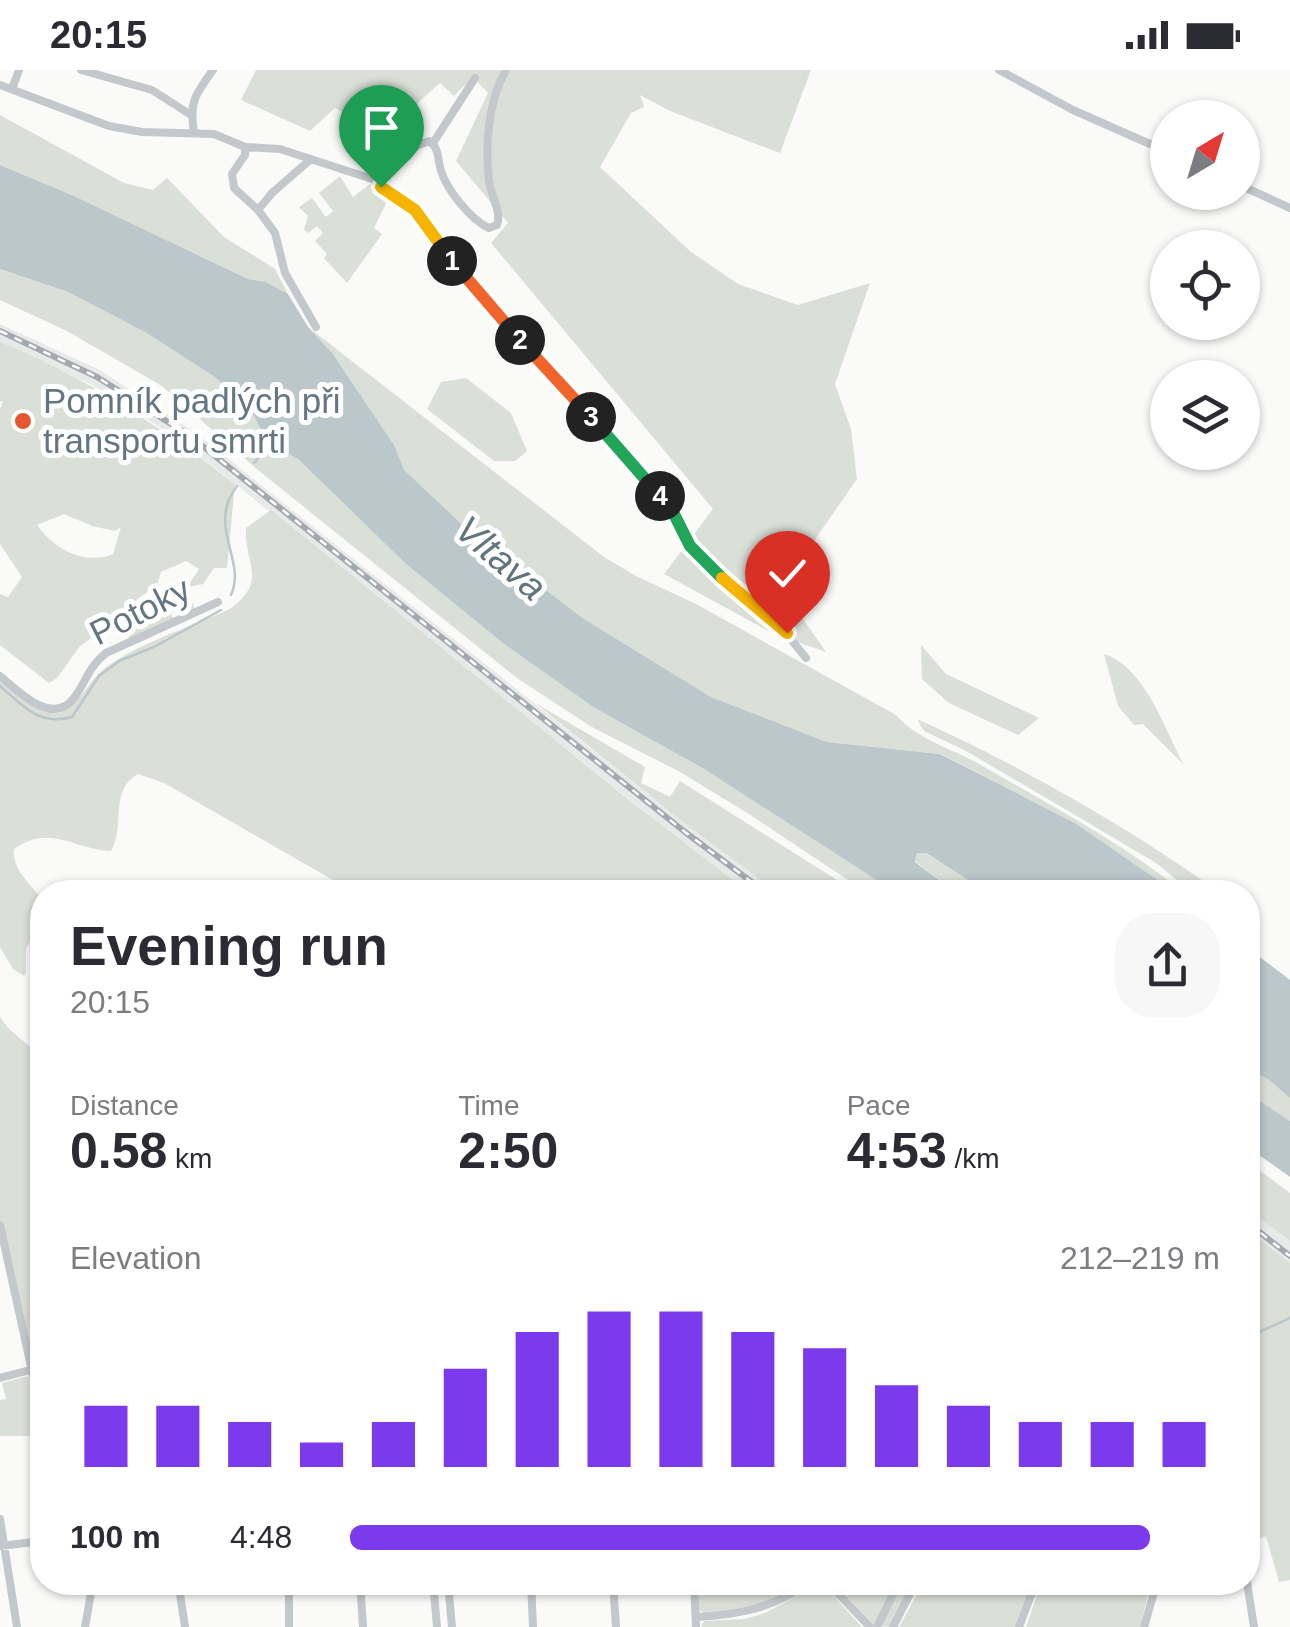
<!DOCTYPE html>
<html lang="en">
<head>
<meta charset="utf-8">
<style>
	:root { --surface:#fff; --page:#f7f7f7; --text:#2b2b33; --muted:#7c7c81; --accent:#7c3aed }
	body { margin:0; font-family:Arial,sans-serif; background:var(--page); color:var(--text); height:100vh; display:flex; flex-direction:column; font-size:38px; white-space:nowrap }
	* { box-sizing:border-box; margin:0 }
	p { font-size:32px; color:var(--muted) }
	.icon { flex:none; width:55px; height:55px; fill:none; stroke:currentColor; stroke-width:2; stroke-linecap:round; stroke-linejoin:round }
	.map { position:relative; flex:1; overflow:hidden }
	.panel { position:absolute; left:30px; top:810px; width:1230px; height:715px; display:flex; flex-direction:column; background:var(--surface); border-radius:40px; box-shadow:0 2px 8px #0004 }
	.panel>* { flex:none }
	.needle { width:65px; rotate:38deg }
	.tools { position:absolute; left:1150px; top:30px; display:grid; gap:20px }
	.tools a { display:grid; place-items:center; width:110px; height:110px; border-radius:50%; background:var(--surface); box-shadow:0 2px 8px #0004; font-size:50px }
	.pin { position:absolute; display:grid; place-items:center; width:85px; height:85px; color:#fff; margin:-102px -42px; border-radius:50% 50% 50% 0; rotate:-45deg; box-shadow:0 0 10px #0007 }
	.pin .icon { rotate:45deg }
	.km { position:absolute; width:50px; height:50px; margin:-25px; border-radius:50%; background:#222; color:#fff; font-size:28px; line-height:50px; text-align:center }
	.round { display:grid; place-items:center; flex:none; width:105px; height:105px; border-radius:40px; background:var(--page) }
	.overview { display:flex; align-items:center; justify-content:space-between; height:170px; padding:0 40px }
	h1 { font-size:55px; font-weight:700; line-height:75px }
	.metrics { display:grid; grid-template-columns:repeat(3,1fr); gap:15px; height:170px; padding:10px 40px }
	.metrics div { display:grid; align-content:center }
	.metrics b { font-size:50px; font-weight:700 }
	.metrics small { font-size:28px; font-weight:400 }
	.metrics p { font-size:28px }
	.chart { height:280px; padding:20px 40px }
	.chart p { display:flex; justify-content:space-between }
	.chart svg { width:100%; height:180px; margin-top:10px; stroke:var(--accent); stroke-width:6 }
	ul { padding:0 40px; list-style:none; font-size:32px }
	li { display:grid; grid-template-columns:160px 120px 1fr; align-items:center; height:75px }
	li i { height:25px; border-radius:12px; background:var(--accent) }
	.status { display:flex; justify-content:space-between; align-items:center; height:70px; padding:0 50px; background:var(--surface); direction:ltr }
	.status svg { height:28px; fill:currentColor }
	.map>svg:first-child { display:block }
	.built { fill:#e8e9e9 }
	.green { fill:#dadfd7; fill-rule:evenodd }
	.water { fill:#bbc7cb }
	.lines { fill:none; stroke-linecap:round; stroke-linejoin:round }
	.stream { stroke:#bbc7cb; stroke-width:2.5 }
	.minor { stroke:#c3c8cc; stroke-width:8 }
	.rail-casing { stroke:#a2aab0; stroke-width:6 }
	.rail { stroke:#fff; stroke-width:2.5; stroke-dasharray:8; stroke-linecap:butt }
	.split-1-casing { stroke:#fff; stroke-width:20 }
	.split-2-casing { stroke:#fff; stroke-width:20 }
	.split-3-casing { stroke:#fff; stroke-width:20 }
	.split-4-casing { stroke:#fff; stroke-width:20 }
	.split-5-casing { stroke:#fff; stroke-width:20 }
	.split-6-casing { stroke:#fff; stroke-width:20 }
	.split-1 { stroke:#f5b400; stroke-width:12 }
	.split-2 { stroke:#f0652b; stroke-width:12 }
	.split-3 { stroke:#f0652b; stroke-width:12 }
	.split-4 { stroke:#22a559; stroke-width:12 }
	.split-5 { stroke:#22a559; stroke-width:12 }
	.split-6 { stroke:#f5b400; stroke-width:12 }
	.poi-dot { fill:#e4572e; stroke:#fff; stroke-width:4 }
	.labels { text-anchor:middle; stroke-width:10; stroke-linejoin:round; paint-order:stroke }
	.poi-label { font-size:35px; fill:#657683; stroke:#fff; text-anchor:start }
	.street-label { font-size:35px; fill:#657683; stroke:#fff }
	.water-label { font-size:38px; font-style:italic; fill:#60757c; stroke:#fff }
</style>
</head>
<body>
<div class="status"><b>20:15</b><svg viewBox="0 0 49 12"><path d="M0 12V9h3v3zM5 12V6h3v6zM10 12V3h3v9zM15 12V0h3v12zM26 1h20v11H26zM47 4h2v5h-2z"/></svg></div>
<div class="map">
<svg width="1290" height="1557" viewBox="0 0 1290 1557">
	<rect width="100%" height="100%" fill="#fafaf8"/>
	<!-- built -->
	<path class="built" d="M0 254 100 300 193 361 689 757 777 822H748L732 812 225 406 164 360 92 315 0 272Z
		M1248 1140 1290 1171V1193L1248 1160Z"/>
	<!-- green -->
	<path class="green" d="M256 0H811L780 83 670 41 640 25 644 37 631 43 600 97 690 181 738 214 798 235 870 213 835 314 851 359 857 409 793 501 792 533 826 582 774 564 664 504 713 439 491 173 508 153 456 91 488 23 473 7 454 26 440 13 383 64 335 38 310 61 241 30Z
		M0 45 124 113 153 120 167 108 224 167 275 199 288 224 266 212 248 209 74 126 0 95Z
		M340 106 353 127 370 114 389 127 374 158 382 164 347 213 324 188 327 184 315 171 323 163 317 156 308 163 304 159 308 146 299 137 312 128 326 147 333 141 319 123Z
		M0 199 68 222 145 262 215 307 254 346 269 375 298 389 406 494 504 574 593 637 704 699 895 822H866L749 744 680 702 590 656 517 608 258 400 162 316 67 261 0 230Z
		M308 257 604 487 636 506 696 534 896 645C918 670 951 678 981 695 1050 735 1121 772 1183 822H1175L1075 753 941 684 827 672 711 627 584 549 472 464 403 400 394 375 333 284Z
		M0 272C86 307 161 357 235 414L227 498H214L203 514 187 517 199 499 186 491 161 502 157 515 136 530 140 536 131 545 188 524 197 543 188 547 183 538 171 543 175 552 131 570 116 551 80 576 57 608 49 613 0 575V524L8 527 22 507 0 474V339L3 332 0 331ZM64 444 92 456 115 461 121 457 113 484C84 496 53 478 37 455Z
		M466 308 511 343 527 381 515 391H494L427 339 441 312Z
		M271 440 629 730 748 822H354L164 713 138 704C108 721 126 757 111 781 76 780 50 753 14 779 12 801 31 813 42 830L35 852V864L26 878V903L24 906 13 899 0 877V609L50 642 60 643C81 634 89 608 109 595 142 572 193 556 230 539 269 510 244 495 246 458Z
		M921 575 946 604 1039 648 1018 665 949 633 922 609Z
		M1104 584C1145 597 1164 658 1184 695L1143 654 1134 655 1118 636Z
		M535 633 645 697 641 713 670 727 680 711 856 822H777L689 757Z
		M917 649C1023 697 1125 755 1219 822H1192L1156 793 1075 745 966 681 924 661Z
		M917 783H925L986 822H955L915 791Z
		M0 947 8 958 30 977 42 995V1328L0 1164Z
		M1248 998 1269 1010 1290 1028V1051L1248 1023Z
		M1248 1092 1290 1123V1171L1248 1140Z
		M1248 1160 1290 1193V1510L1279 1512 1266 1466 1248 1474Z
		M28 1306 42 1366H0V1330L6 1329 2 1313Z
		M821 1512 862 1557H701L704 1551 745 1549 765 1543Z
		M698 1513H804C772 1534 741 1541 703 1543L699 1540Z
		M834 1513H913L889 1557 875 1556Z
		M923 1513H1031L1015 1557H899Z
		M1041 1513H1151L1140 1557H1026Z"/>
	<!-- water -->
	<path class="water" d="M0 95 74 126 248 209 266 212 288 224 308 257 333 284 394 375 404 400 472 464 584 549 711 627 827 672 940 684 1075 753 1175 822H986L926 783H917L915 792 955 822H895L704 699 593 637 504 574 406 494 298 389 269 375 254 346 215 307 145 262 68 222 0 199Z
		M1248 878 1290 910V1028L1269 1010 1248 998Z
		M1248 1023 1290 1051V1107L1248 1077Z"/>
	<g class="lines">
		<!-- stream -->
		<path class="stream" d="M254 393 269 375
			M231 525C247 489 206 457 237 416
			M0 616C23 636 39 656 72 647L99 606 119 591 154 577 221 540
			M1248 1267 1290 1248"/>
		<!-- minor -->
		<path class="minor" d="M81 0 152 20 191 45
			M999 0 1073 40 1168 82
			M0 15 109 56 142 62 214 64 245 77 280 79 372 109 411 78 429 71C440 79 437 88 441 101 447 120 471 150 489 158L497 155C502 141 490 125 489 110 485 75 488 31 506 0
			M12 19 19 0
			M194 63C189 32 195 25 213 0
			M433 73 475 8
			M245 77V85L232 104 234 118 258 140 275 163 285 203 316 257
			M372 109 415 140 436 173 488 234 653 417 674 445 695 482 776 551 806 588
			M1242 116 1290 138
			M258 140 272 123 311 89
			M0 606C18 621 52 657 74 628 86 612 89 596 106 583L218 532
			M0 1155 42 1347
			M0 1308 34 1299
			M0 1449 17 1557
			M0 1476 42 1471
			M360 1512 363 1557
			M433 1512 437 1557
			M448 1512 452 1557
			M531 1512 533 1557
			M613 1512 616 1557
			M694 1512 696 1557
			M827 1512 870 1557
			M1247 1512 1254 1557
			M226 1521 286 1512
			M180 1524 185 1557
			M696 1547C740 1545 773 1538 810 1512
			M85 1557 93 1512
			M289 1557V1512
			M877 1557 899 1512
			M893 1557 916 1512
			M1019 1557 1036 1512
			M1144 1557 1157 1512"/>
		<defs>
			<path id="rail" d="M0 261 97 307 190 366 685 762 765 822
				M1248 1153 1290 1186"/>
		</defs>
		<!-- rail casing -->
		<use href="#rail" class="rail-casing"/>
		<!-- rail -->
		<use href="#rail" class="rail"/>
	</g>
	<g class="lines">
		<defs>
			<path id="split-1" d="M381 117 415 140 452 191"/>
			<path id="split-2" d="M452 191 520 270"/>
			<path id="split-3" d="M520 270 591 347"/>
			<path id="split-4" d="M591 347 660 426"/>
			<path id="split-5" d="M660 426 674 444 690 476 722 508"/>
			<path id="split-6" d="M722 508 787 563"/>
		</defs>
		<!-- split-1 casing -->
		<use href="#split-1" class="split-1-casing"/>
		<!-- split-2 casing -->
		<use href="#split-2" class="split-2-casing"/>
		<!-- split-3 casing -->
		<use href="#split-3" class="split-3-casing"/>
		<!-- split-4 casing -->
		<use href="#split-4" class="split-4-casing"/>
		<!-- split-5 casing -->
		<use href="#split-5" class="split-5-casing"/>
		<!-- split-6 casing -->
		<use href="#split-6" class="split-6-casing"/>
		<!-- split-1 -->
		<use href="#split-1" class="split-1"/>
		<!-- split-2 -->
		<use href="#split-2" class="split-2"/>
		<!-- split-3 -->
		<use href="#split-3" class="split-3"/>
		<!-- split-4 -->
		<use href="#split-4" class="split-4"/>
		<!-- split-5 -->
		<use href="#split-5" class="split-5"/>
		<!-- split-6 -->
		<use href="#split-6" class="split-6"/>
	</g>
	<!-- markers -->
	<circle class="poi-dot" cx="23" cy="351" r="10"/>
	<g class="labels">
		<!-- poi labels -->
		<g class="poi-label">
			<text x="43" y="343">Pomník padlých při<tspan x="43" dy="40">transportu smrti</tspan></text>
		</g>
		<!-- street labels -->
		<g class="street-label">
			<text transform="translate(140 541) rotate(-27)" y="12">Potoky</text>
		</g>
		<!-- water labels -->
		<g class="water-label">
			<text transform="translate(501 488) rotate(41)" y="13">Vltava</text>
		</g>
	</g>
</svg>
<div class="tools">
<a><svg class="needle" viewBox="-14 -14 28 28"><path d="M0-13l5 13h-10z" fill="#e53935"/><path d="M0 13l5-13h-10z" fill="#7c7c81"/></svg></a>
<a><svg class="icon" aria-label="locate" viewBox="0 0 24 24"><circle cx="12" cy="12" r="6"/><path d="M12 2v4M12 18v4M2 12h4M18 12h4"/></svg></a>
<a><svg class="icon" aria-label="layers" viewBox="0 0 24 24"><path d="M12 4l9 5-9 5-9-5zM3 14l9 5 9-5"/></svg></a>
</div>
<div class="pin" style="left:381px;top:117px;background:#1e9e55"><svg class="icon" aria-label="arrive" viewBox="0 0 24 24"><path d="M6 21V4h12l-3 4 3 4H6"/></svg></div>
<div class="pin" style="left:787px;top:563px;background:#d93025"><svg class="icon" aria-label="check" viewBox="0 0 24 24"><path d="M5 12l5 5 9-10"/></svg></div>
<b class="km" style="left:452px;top:191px">1</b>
<b class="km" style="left:520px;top:270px">2</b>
<b class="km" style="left:591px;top:347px">3</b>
<b class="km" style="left:660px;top:426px">4</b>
<section class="panel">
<div class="overview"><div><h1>Evening run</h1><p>20:15</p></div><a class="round"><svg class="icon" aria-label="share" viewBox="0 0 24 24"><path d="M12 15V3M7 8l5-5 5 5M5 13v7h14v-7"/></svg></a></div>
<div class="metrics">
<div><p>Distance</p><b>0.58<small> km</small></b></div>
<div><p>Time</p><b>2:50</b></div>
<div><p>Pace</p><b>4:53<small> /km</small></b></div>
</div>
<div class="chart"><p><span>Elevation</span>212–219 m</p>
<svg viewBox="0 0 160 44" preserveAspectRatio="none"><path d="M5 44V29M15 44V29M25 44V33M35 44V38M45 44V33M55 44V20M65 44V11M75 44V6M85 44V6M95 44V11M105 44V15M115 44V24M125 44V29M135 44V33M145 44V33M155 44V33"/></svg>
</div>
<ul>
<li><b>100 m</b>4:48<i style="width:92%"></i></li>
</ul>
</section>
</div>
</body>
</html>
